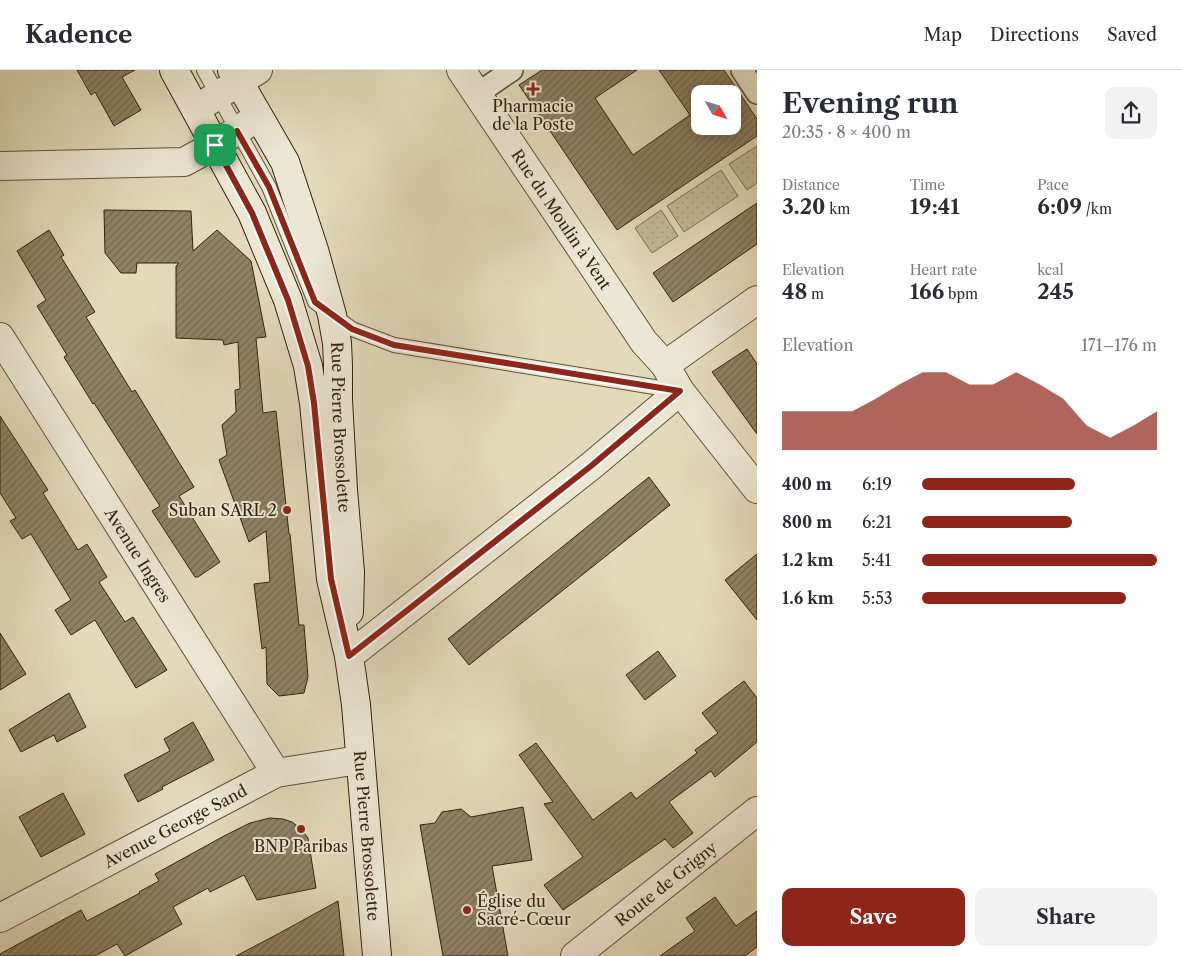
<!DOCTYPE html>
<html lang="en">
<head>
<meta charset="utf-8">
<style>
	:root { --surface:#fff; --page:#f2f2f3; --text:#2b2b33; --muted:#7c7c81; --line:#e1e1e2; --accent:#8f2418 }
	body { margin:0; font-family:"Libre Caslon Text",serif; background:var(--page); color:var(--text); height:100vh; display:flex; flex-direction:column; font-size:19px; white-space:nowrap }
	* { box-sizing:border-box; margin:0 }
	p { font-size:16px; color:var(--muted) }
	.icon { flex:none; width:28px; height:28px; fill:none; stroke:currentColor; stroke-width:2; stroke-linecap:round; stroke-linejoin:round }
	.map { position:relative; flex:1; overflow:hidden }
	.sheet { display:flex; flex-direction:column; background:var(--surface); width:425px }
	.sheet>* { flex:none }
	.needle { width:32px; rotate:129deg }
	.controls { position:absolute; left:691px; top:15px; display:grid; gap:10px }
	.controls a { display:grid; place-items:center; width:50px; height:50px; border-radius:10px; background:var(--surface); box-shadow:0 2px 12px #0003; font-size:25px }
	.pin { position:absolute; display:grid; place-items:center; width:42px; height:42px; color:#fff; margin:-21px; border-radius:10px; box-shadow:0 2px 8px #0006 }
	.round { display:grid; place-items:center; flex:none; width:52px; height:52px; border-radius:10px; background:var(--page) }
	.summary { display:flex; align-items:center; justify-content:space-between; height:85px; padding:0 25px }
	h1 { font-size:28px; font-weight:800; line-height:38px }
	.metrics { display:grid; grid-template-columns:repeat(3,1fr); gap:8px; height:85px; padding:5px 25px }
	.metrics div { display:grid; align-content:center }
	.metrics b { font-size:21px; font-weight:800 }
	.metrics small { font-size:14px; font-weight:400 }
	.metrics p { font-size:14px }
	.chart { height:140px; padding:10px 25px }
	.chart p { display:flex; justify-content:space-between }
	.chart svg { width:100%; height:90px; margin-top:5px; fill:var(--accent); opacity:.7 }
	.cta { display:flex; gap:10px; margin-top:auto; padding:10px 25px }
	.cta a { flex:1; height:58px; border-radius:10px; background:var(--accent); color:#fff; font-size:20px; font-weight:800; line-height:58px; text-align:center }
	.cta a+a { background:var(--page); color:var(--text) }
	ul { padding:0 25px; list-style:none; font-size:16px }
	li { display:grid; grid-template-columns:80px 60px 1fr; align-items:center; height:38px }
	li i { height:12px; border-radius:6px; background:var(--accent) }
	header { display:flex; align-items:center; gap:30px; box-sizing:border-box; height:70px; padding:0 25px; background:var(--surface); border-bottom:1px solid var(--line) }
	header strong { font-size:24px }
	nav { display:flex; gap:28px; margin-inline-start:auto; font-size:18px }
	main { display:flex; flex:1; min-height:0 }
	.map>svg:first-child { display:block }
	.green { fill:url(#green-dots); stroke:#7c6f55 }
	.building { fill:url(#building-hatch); stroke:#33230d; fill-rule:evenodd }
	.lines { fill:none; stroke-linecap:round; stroke-linejoin:round }
	.service-casing { stroke:#5f5138; stroke-width:16 }
	.pedestrian-casing { stroke:#5f5138; stroke-width:24 }
	.minor-casing { stroke:#5f5138; stroke-width:30 }
	.tertiary-casing { stroke:#5f5138; stroke-width:30 }
	.secondary-casing { stroke:#33230d; stroke-width:30 }
	.service { stroke:#ece7d3; stroke-width:14 }
	.pedestrian { stroke:#ece7d3; stroke-width:21 }
	.minor { stroke:#ece7d3; stroke-width:28 }
	.tertiary { stroke:#ece7d3; stroke-width:28 }
	.secondary { stroke:#ece7d3; stroke-width:28 }
	.route-casing { stroke:#fff; stroke-width:10 }
	.route { stroke:#8f2418; stroke-width:6 }
	.poi-dot { fill:#8f2418; stroke:#ece7d3; stroke-width:2 }
	.labels { text-anchor:middle; stroke-width:4; stroke-linejoin:round; paint-order:stroke }
	.poi-label { font-size:16px; fill:#33230d; stroke:#ece7d3 }
	.street-label { font-size:16px; fill:#33230d; stroke:#ece7d3 }
</style>
</head>
<body>
<header>
<strong>Kadence</strong>
<nav><a>Map</a><a>Directions</a><a>Saved</a></nav>
</header>
<main>
<div class="map">
<svg width="757" height="886" viewBox="0 0 757 886">
	<defs>
		<pattern id="green-dots" width="8" height="8" patternUnits="userSpaceOnUse" patternTransform="scale(1.25)"><rect width="8" height="8" fill="#c4bb9d"/><path d="M2 2h.1M6 6h.1" fill="none" stroke="#a9a086" stroke-width="1.8" stroke-linecap="round"/></pattern>
		<pattern id="building-hatch" width="6" height="6" patternUnits="userSpaceOnUse" patternTransform="scale(1.25)"><rect width="6" height="6" fill="#8e8267"/><path d="M-1 1l2-2M0 6l6-6M5 7l2-2" fill="none" stroke="#756a53"/></pattern>
	</defs>
	<rect width="100%" height="100%" fill="#e2dabb"/>
	<filter id="stains"><feTurbulence type="fractalNoise" baseFrequency=".004" numOctaves="4"/><feColorMatrix values="0 0 0 0 .2 0 0 0 0 .09 0 0 0 0 .02 0 0 0 .5 -.17"/></filter>
	<radialGradient id="worn" r=".72"><stop offset=".6" stop-color="#630" stop-opacity="0"/><stop offset="1" stop-color="#630" stop-opacity=".3"/></radialGradient>
	<!-- green -->
	<path class="green" d="M757 76V113L747 120 729 94Z
		M721 100 738 126 684 162 667 136Z
		M661 140 678 166 652 183 635 158Z"/>
	<!-- building -->
	<path class="building" d="M77 0H135L122 7 141 40 114 56 95 22 91 25Z
		M542 0H637L595 28 633 85 690 45 659 0H724L757 49V66L617 160 519 15ZM700 24H732V56H700Z
		M757 133V174L673 232 653 203Z
		M104 140 191 141 193 181 217 160 251 191 266 267 256 268 263 343 276 341 289 464H290L299 555H304L308 607 304 623 279 626 267 614 266 577 262 579 254 514 270 512 266 461 249 472 219 390 227 385 222 355 236 342 235 320 240 319 238 272 224 275 223 270 176 268V196L179 193H137L136 203H121L105 183Z
		M49 160 64 185 61 187 95 242 86 247 132 322 135 320 194 417 179 426 220 492 198 507H195L152 441 160 436 94 333 93 334 64 287 67 285 37 236 46 230 17 181Z
		M747 279 757 294V364L712 302Z
		M0 346 48 420 43 423 78 480 87 474 107 507 99 512 125 552 133 547 167 600 136 618 95 550 71 565 55 540 71 530 31 464 22 469 10 451 16 448 0 423Z
		M649 407 670 435 469 595 448 569Z
		M757 484V550L725 510Z
		M0 563 26 604 0 620Z
		M658 581 676 606 645 630 626 605Z
		M744 611 757 628V672L715 707 711 701 669 732 693 763 673 778 665 769 563 840 544 815 583 787 544 734 553 732 519 685 536 673 593 750 631 722 636 729 697 683 695 680 718 663 702 643Z
		M69 623 86 657 57 672 54 665 21 682 9 660Z
		M193 652 214 690 162 717 163 719 138 732 124 705 170 681 164 669Z
		M63 723 85 764 41 787 19 747Z
		M523 737 532 790 492 796 508 886H443L420 755 435 753 442 742 461 739 471 747Z
		M270 748 283 749 292 752 301 759 308 768 316 818 257 830 244 805 210 822 208 818 173 837 182 854 125 886 117 874 95 886H0V884L81 840 87 851 140 823 139 822 159 811 155 804 224 766 250 753Z
		M715 827 736 856 757 841V877L745 886H660L695 861 686 848Z
		M338 831 344 886H236L276 865Z"/>
	<g class="lines">
		<defs>
			<path id="service" d="M204 0 269 117 315 232 352 259 394 275 679 321"/>
			<path id="pedestrian" d="M742 0 757 23
				M477 24 512 0"/>
			<g id="minor">
				<path id="s1" d="M461 0 644 272 665 295 680 321 757 419"/>
				<path d="M196 39 258 0"/>
				<path d="M0 96 184 92 215 75 258 47"/>
				<path id="s2" d="M0 267 276 703"/>
				<path d="M665 295 757 230"/>
				<path d="M349 586 591 396 680 321"/>
				<path id="s3" d="M0 848 276 703 359 690"/>
			</g>
			<g id="tertiary">
				<path id="s4" d="M575 886 757 741"/>
			</g>
			<g id="secondary">
				<path id="s5" d="M174 0 252 143 288 230 308 296 314 333 331 509 349 586 356 635 377 886"/>
				<path id="s6" d="M232 0 285 92 314 180 332 245 337 273 338 295V330L343 420 350 502 349 542"/>
			</g>
		</defs>
		<!-- service casing -->
		<use href="#service" class="service-casing"/>
		<!-- pedestrian casing -->
		<use href="#pedestrian" class="pedestrian-casing"/>
		<!-- minor casing -->
		<use href="#minor" class="minor-casing"/>
		<!-- tertiary casing -->
		<use href="#tertiary" class="tertiary-casing"/>
		<!-- secondary casing -->
		<use href="#secondary" class="secondary-casing"/>
		<!-- service -->
		<use href="#service" class="service"/>
		<!-- pedestrian -->
		<use href="#pedestrian" class="pedestrian"/>
		<!-- minor -->
		<use href="#minor" class="minor"/>
		<!-- tertiary -->
		<use href="#tertiary" class="tertiary"/>
		<!-- secondary -->
		<use href="#secondary" class="secondary"/>
	</g>
	<g class="lines">
		<defs>
			<path id="route" d="M237 61 269 117 315 232 352 259 394 275 680 321 591 396 349 586 331 509 314 333 308 296 288 230 252 143 215 75Z"/>
		</defs>
		<!-- route casing -->
		<use href="#route" class="route-casing"/>
		<!-- route -->
		<use href="#route" class="route"/>
	</g>
	<!-- markers -->
	<g class="poi-dot">
		<path d="M530.5 11.5h5v5h5v5h-5v5h-5v-5h-5v-5h5z"/>
		<circle cx="287" cy="440" r="5"/>
		<circle cx="301" cy="759" r="5"/>
		<circle cx="467" cy="840" r="5"/>
	</g>
	<g class="labels">
		<!-- poi labels -->
		<g class="poi-label">
			<text x="533" y="42">Pharmacie<tspan x="533" dy="18">de la Poste</tspan></text>
			<text x="277" y="446" text-anchor="end">Suban SARL 2</text>
			<text x="301" y="782">BNP Paribas</text>
			<text x="477" y="837" text-anchor="start">Église du<tspan x="477" dy="18">Sacré-Cœur</tspan></text>
		</g>
		<!-- street labels -->
		<g class="street-label">
			<text dy="6" stroke="none"><textPath href="#s1" startOffset="180">Rue du Moulin à Vent</textPath></text>
			<text dy="6" stroke="none"><textPath href="#s6" startOffset="379">Rue Pierre Brossolette</textPath></text>
			<text dy="6" stroke="none"><textPath href="#s2" startOffset="258">Avenue Ingres</textPath></text>
			<text dy="6" stroke="none"><textPath href="#s3" startOffset="198">Avenue George Sand</textPath></text>
			<text dy="6" stroke="none"><textPath href="#s5" startOffset="800">Rue Pierre Brossolette</textPath></text>
			<text dy="6" stroke="none"><textPath href="#s4" startOffset="116">Route de Grigny</textPath></text>
		</g>
	</g>
	<rect width="100%" height="100%" filter="url(#stains)"/>
	<rect width="100%" height="100%" fill="url(#worn)"/>
</svg>
<div class="controls">
<a><svg class="needle" viewBox="-14 -14 28 28"><path d="M0-13l5 13h-10z" fill="#e53935"/><path d="M0 13l5-13h-10z" fill="#7c7c81"/></svg></a>
</div>
<div class="pin" style="left:215px;top:75px;background:#1e9e55"><svg class="icon" aria-label="arrive" viewBox="0 0 24 24"><path d="M6 21V4h12l-3 4 3 4H6"/></svg></div>
</div>
<section class="sheet">
<div class="summary"><div><h1>Evening run</h1><p>20:35 · 8 × 400 m</p></div><a class="round"><svg class="icon" aria-label="share" viewBox="0 0 24 24"><path d="M12 15V3M7 8l5-5 5 5M5 13v7h14v-7"/></svg></a></div>
<div class="metrics">
<div><p>Distance</p><b>3.20<small> km</small></b></div>
<div><p>Time</p><b>19:41</b></div>
<div><p>Pace</p><b>6:09<small> /km</small></b></div>
</div>
<div class="metrics">
<div><p>Elevation</p><b>48<small> m</small></b></div>
<div><p>Heart rate</p><b>166<small> bpm</small></b></div>
<div><p>kcal</p><b>245</b></div>
</div>
<div class="chart"><p><span>Elevation</span>171–176 m</p>
<svg viewBox="0 0 160 44" preserveAspectRatio="none"><path d="M0 44V25L10 25L20 25L30 25L40 19L50 12L60 6L70 6L80 12L90 12L100 6L110 12L120 19L130 32L140 38L150 32L160 25V44z"/></svg>
</div>
<ul>
<li><b>400 m</b>6:19<i style="width:65%"></i></li>
<li><b>800 m</b>6:21<i style="width:64%"></i></li>
<li><b>1.2 km</b>5:41<i style="width:100%"></i></li>
<li><b>1.6 km</b>5:53<i style="width:87%"></i></li>
</ul>
<div class="cta"><a>Save</a><a>Share</a></div>
</section>
</main>
</body>
</html>
